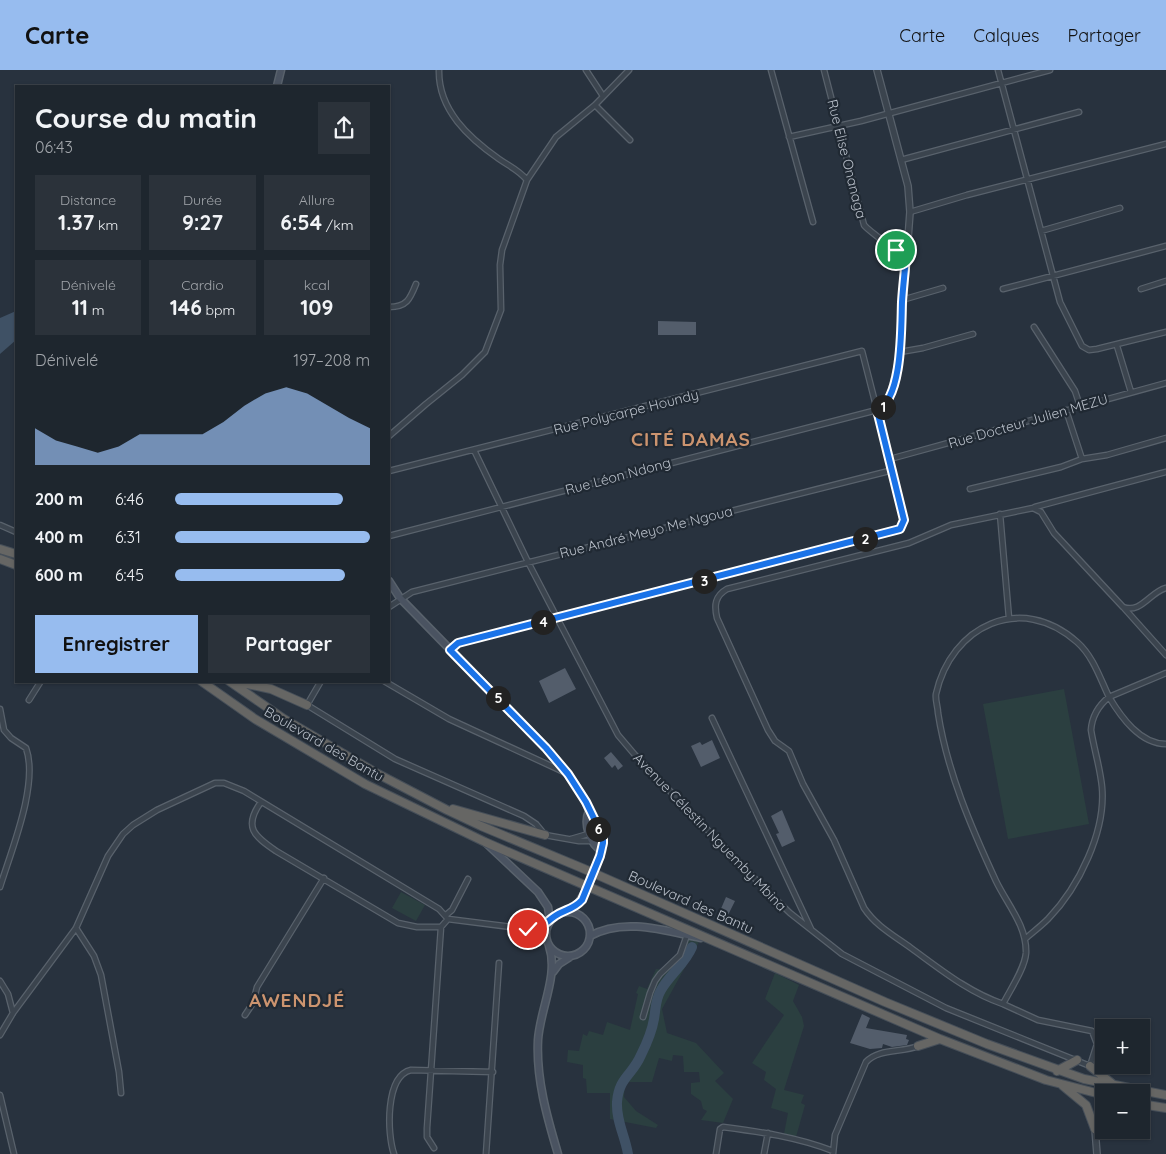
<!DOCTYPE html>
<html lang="fr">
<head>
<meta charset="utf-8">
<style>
	:root { --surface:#1e262e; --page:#2b323a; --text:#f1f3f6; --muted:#a1a5aa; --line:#3c434a; --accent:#97bcef }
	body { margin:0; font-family:Quicksand,sans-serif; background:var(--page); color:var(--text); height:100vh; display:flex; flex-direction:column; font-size:19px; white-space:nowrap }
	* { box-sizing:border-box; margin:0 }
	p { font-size:16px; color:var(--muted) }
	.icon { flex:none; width:28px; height:28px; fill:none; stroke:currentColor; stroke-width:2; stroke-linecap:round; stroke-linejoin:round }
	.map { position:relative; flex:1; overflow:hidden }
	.panel { position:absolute; left:15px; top:15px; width:375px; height:598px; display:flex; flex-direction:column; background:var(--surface); border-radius:0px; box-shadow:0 1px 4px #0004,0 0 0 1px var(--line) }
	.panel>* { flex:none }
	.controls { position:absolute; left:1095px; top:949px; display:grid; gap:10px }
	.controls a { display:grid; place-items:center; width:55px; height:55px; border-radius:0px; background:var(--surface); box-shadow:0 1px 4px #0004,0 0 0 1px var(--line); font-size:25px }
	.pin { position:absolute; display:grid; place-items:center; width:42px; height:42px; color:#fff; margin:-21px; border:2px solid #fff; border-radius:50%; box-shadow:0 1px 5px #0007 }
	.km { position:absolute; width:25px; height:25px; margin:-12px; border-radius:50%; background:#222; color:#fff; font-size:14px; line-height:25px; text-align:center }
	.round { display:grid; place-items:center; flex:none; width:52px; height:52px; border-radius:0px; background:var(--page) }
	.headline { display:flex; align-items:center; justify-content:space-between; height:85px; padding:0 20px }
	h1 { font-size:28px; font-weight:700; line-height:38px }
	.stats { display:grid; grid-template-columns:repeat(3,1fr); gap:8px; height:85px; padding:5px 20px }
	.stats div { display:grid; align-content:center; border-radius:0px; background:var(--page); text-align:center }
	.stats b { font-size:21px; font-weight:700 }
	.stats small { font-size:14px; font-weight:400 }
	.stats p { font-size:14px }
	.chart { height:140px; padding:10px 20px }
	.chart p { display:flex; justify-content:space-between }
	.chart svg { width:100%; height:90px; margin-top:5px; fill:var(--accent); opacity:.7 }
	.button { display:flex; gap:10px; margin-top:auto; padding:10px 20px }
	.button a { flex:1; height:58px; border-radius:0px; background:var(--accent); color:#111; font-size:20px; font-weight:700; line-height:58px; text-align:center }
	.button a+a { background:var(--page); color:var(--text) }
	ul { padding:0 20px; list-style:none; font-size:16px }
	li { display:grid; grid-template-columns:80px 60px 1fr; align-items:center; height:38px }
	li i { height:12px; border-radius:6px; background:var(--accent) }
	header { display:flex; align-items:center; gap:30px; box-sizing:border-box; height:70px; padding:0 25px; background:var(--accent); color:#111 }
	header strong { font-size:24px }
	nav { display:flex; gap:28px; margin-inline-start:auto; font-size:18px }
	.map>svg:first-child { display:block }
	.green { fill:#2b3f40 }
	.water { fill:#3f5165 }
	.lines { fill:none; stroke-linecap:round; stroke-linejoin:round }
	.river { stroke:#3f5165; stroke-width:10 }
	.building { fill:#535d6b }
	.minor-casing { stroke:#59626c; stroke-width:7 }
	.tertiary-casing { stroke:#59626c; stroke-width:8 }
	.secondary-casing { stroke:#59626c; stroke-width:9 }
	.trunk-casing { stroke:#464f59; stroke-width:10 }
	.minor { stroke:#3b444e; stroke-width:4.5 }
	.tertiary { stroke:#3b444e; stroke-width:5.5 }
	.secondary { stroke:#4a5361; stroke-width:6 }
	.trunk { stroke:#666664; stroke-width:8 }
	.secondary-bridge-casing { stroke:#59626c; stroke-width:9; stroke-linecap:butt }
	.secondary-bridge { stroke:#4a5361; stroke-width:6 }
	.route-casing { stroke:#fff; stroke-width:10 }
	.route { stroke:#1a73e8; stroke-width:6 }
	.labels { text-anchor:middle; stroke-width:4.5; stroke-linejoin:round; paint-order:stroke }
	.street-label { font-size:14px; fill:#b8bfc9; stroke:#202933 }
	.district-label { font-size:19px; font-weight:bold; letter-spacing:1px; fill:#cc946f; stroke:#202933 }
</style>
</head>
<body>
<header>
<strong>Carte</strong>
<nav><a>Carte</a><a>Calques</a><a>Partager</a></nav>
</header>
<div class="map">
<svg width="1166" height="1084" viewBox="0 0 1166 1084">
	<rect width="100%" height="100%" fill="#28323e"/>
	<!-- green -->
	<path class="green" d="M1064 619 1089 754 1008 769 983 634Z
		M401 822 425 835 416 851 392 838Z
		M685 868 699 872 662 939 667 963 696 973 724 1003 715 1011 733 1029 723 1053 701 1050 707 1041 703 1039 701 1031 691 1024V1013L700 1012 699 1002H684L683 986 673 985 672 991 659 988 652 1012H625L624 1027 636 1041 658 1055 656 1058 610 1049V1023H587L586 1009 583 1008V995L567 992 568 980 579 981 583 964 587 966 589 961 603 965 607 952 630 960 638 924 636 923 639 916 647 919 656 899 669 900Z
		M775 903 799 915 793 931 802 947 804 956 784 1020 804 1025 801 1033 805 1035 796 1067 784 1064 788 1043 771 1038 776 1019 764 1010 766 1002 752 993 784 945 765 929Z"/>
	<!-- water -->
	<path class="water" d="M16 241V270L0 284V248Z"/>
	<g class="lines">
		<!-- river -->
		<path class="river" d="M628 1084C625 1066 616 1051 617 1032 619 1007 632 1006 641 985 646 975 652 961 654 949 656 938 655 930 661 920 670 904 685 894 692 877"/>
	</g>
	<!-- building -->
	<path class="building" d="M658 251 696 252V265H658Z
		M565 598 576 619 549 633 539 611Z
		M712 670 720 688 701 697 691 676 700 672 702 675Z
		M611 682 623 696 618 700 615 695 612 698 604 688Z
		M782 740 795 771 782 777 776 764 779 763 771 746Z
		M726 827 735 831 728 845 720 841Z
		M862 944 870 948 866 958 907 965 906 969 909 970 907 975 892 977 883 974 882 978 870 979 850 973Z"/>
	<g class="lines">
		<defs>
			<path id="minor" d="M439 0C438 40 469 68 499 89 509 96 519 100 527 110
				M586 0 603 26
				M771 0 813 152
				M824 0 864 155C868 160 901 185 906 186
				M998 0 1060 232 1082 276 1089 280 1097 279 1166 262
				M595 35 630 70
				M789 67 861 51 1050 0
				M901 90 1079 42
				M910 142 967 125 1166 74
				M1041 161 1120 138
				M1003 219 1166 176
				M1141 219 1166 211
				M902 230 943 218
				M389 237C407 237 410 229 416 214
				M1034 257 1075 321 1080 336
				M1117 276 1131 322
				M900 282 923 278 973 264
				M1066 340 1082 389
				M389 366 426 334 462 305 485 282 501 240 500 195 502 180 527 110 556 67 595 35 629 0
				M474 380 528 492 618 665 635 685 764 818 790 843 842 884 946 938 1090 996 1097 974 1092 961 1038 950 1003 934C1010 920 1025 898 1026 883 1027 856 1007 834 996 811 971 757 947 701 938 643 938 637 935 630 936 624 951 556 1021 522 1077 572 1093 586 1100 608 1109 627L1166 603
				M890 389 1166 313
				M389 401 862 281 905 450 900 459 458 573 450 579
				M970 419 1061 397 1082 389 1107 385 1166 368
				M1035 437 1166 402
				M1000 444 1009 548
				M0 455 16 462
				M389 466 877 340
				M389 537 412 522 893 400
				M1124 538 1166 585
				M321 611 307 635 395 689 524 746 536 754 545 765 579 771H594L603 769
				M384 611 449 649 564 702
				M29 630 41 611
				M0 639 4 660 11 668 26 678C39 714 11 781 0 817
				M712 648 811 859
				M261 732C243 757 254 766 276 781L398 853 417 857H441L448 849
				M571 769 595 762 602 766
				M446 845 452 840 468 809
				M76 858 94 886 101 905 119 1002 121 1023
				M1025 869C1033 862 1041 856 1048 849 1079 817 1106 761 1102 717 1100 697 1094 679 1091 660 1092 646 1098 636 1109 627 1121 647 1140 674 1166 674
				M0 911 8 924 13 943
				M1003 934C968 922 940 899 911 878 893 865 876 856 864 838L834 770 803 714 789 681 775 671 768 660 717 548C714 535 715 526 727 519L909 473 951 455 1033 438 1041 442 1054 463 1123 537C1141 544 1150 522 1166 518
				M245 945 253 933 257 917 324 808
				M643 947 650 923 655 911 660 904 680 885 687 865
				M0 965 13 943 76 858 108 786 123 764 133 755 157 740 215 713H224L244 721 439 839 448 849 527 859
				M0 1025 14 1084
				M434 1078 427 1067V1058L441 857
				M394 1084C387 1064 385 1006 411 1000L493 1002
				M486 1084 499 893
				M716 1084 720 1059 723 1057C761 1062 797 1067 833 1081
				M764 1084 768 1063
				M833 1084 835 1065 866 992C879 978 902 983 918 976"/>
			<path id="tertiary" d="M877 0 908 116 910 142 899 290 890 327 883 338 877 340
				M1095 1059 1097 1084"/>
			<path id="secondary" d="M277 16 281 0
				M389 511 400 528 546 678C563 698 581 718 590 743 593 751 600 758 603 767 605 773 602 780 600 786
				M589 741C583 754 590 774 602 781
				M486 773 538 822 548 837 550 851
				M568 841 577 835 585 822
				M546 864a22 22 0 1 1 44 0a22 22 0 1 1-44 0Z
				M527 859 542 857 548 853
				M590 866C624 847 666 861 701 868
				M549 876C559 905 540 939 538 970 536 1009 547 1047 558 1084
				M553 902 559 894 570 887"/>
			<path id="trunk" d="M0 479 16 484
				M0 489 16 495
				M201 611 255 649 365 714 485 772 940 969 1046 1010 1104 1025
				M229 611 284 649 378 704 447 740 481 756 582 798 885 932 987 974 1084 1009 1166 1025
				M233 611 271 619 307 635
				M453 739 545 765
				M918 976 940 969
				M1090 996 1115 1016
				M1057 1001 1077 990
				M1063 1016 1086 1035 1095 1059
				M1141 1034 1166 1038
				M1095 1059 1104 1041"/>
		</defs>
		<!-- minor casing -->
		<use href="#minor" class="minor-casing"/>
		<!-- tertiary casing -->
		<use href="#tertiary" class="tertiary-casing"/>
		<!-- secondary casing -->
		<use href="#secondary" class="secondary-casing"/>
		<!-- trunk casing -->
		<use href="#trunk" class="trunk-casing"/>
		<!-- minor -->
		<use href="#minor" class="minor"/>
		<!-- tertiary -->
		<use href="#tertiary" class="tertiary"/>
		<!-- secondary -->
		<use href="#secondary" class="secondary"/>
		<!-- trunk -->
		<use href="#trunk" class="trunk"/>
		<defs>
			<path id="secondary-bridge" d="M585 822 600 786"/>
		</defs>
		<!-- secondary-bridge casing -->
		<use href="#secondary-bridge" class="secondary-bridge-casing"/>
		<!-- secondary-bridge -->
		<use href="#secondary-bridge" class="secondary-bridge"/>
	</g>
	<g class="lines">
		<defs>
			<path id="route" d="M528 859C544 859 543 854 555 846 565 839 573 840 582 830L600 786 603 773V767L586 732 568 704 546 678 450 580 458 573 900 459 904 450 877 340C903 329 901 256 902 232 903 216 905 201 906 186L901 185 896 180"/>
		</defs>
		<!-- route casing -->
		<use href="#route" class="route-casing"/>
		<!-- route -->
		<use href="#route" class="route"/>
	</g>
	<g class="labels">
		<!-- street labels -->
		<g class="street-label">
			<text transform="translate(847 89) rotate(76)" y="5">Rue Elise Onanaga</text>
			<text transform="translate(626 342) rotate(-14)" y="5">Rue Polycarpe Houndy</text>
			<text transform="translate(1028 351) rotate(-16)" y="5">Rue Docteur Julien MEZU</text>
			<text transform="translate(618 406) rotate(-15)" y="5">Rue Léon Ndong</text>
			<text transform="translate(646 462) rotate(-14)" y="5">Rue André Meyo Me Ngoua</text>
			<text transform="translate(324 674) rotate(30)" y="5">Boulevard des Bantu</text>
			<text transform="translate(710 762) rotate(46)" y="5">Avenue Célestin Nguemby Mbina</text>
			<text transform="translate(691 832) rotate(24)" y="5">Boulevard des Bantu</text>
		</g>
		<!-- district labels -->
		<g class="district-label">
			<text x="691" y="376">CITÉ DAMAS</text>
			<text x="297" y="937">AWENDJÉ</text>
		</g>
	</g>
</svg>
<div class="controls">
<a>+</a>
<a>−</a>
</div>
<div class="pin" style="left:896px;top:180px;background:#1e9e55"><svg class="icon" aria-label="arrive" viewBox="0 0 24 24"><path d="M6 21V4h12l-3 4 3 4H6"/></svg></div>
<div class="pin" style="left:528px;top:859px;background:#d93025"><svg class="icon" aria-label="check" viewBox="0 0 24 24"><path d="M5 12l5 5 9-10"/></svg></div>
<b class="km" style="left:883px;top:337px">1</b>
<b class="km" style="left:865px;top:469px">2</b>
<b class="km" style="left:704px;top:511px">3</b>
<b class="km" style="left:543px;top:552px">4</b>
<b class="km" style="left:498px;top:628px">5</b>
<b class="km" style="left:598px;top:759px">6</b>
<section class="panel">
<div class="headline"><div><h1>Course du matin</h1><p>06:43</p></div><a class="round"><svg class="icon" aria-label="share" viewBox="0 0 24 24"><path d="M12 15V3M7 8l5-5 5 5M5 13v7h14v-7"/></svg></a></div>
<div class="stats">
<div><p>Distance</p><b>1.37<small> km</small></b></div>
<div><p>Durée</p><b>9:27</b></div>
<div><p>Allure</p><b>6:54<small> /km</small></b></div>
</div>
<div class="stats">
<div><p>Dénivelé</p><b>11<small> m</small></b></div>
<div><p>Cardio</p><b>146<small> bpm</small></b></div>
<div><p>kcal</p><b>109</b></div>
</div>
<div class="chart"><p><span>Dénivelé</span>197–208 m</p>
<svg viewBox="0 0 160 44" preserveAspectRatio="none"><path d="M0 44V26L10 32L20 35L30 38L40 35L50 29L60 29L70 29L80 29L90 23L100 15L110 9L120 6L130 9L140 15L150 21L160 26V44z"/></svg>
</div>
<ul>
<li><b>200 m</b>6:46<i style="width:86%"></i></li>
<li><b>400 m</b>6:31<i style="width:100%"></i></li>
<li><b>600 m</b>6:45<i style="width:87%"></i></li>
</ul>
<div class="button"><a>Enregistrer</a><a>Partager</a></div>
</section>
</div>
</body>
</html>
